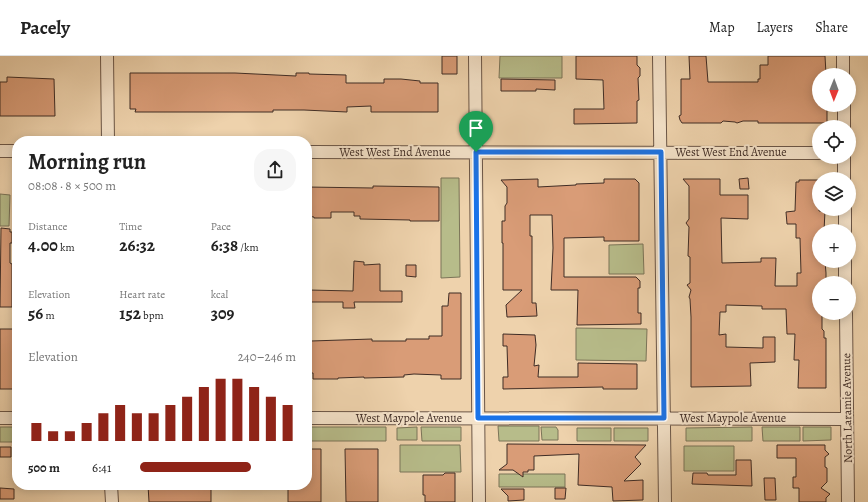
<!DOCTYPE html>
<html lang="en">
<head>
<meta charset="utf-8">
<style>
	:root { --surface:#fff; --page:#f6f6f6; --text:#222; --muted:#767676; --line:#e0e0e0; --accent:#8f2418 }
	body { margin:0; font-family:Alegreya,serif; background:var(--page); color:var(--text); height:100vh; display:flex; flex-direction:column; font-size:15px; white-space:nowrap }
	* { box-sizing:border-box; margin:0 }
	p { font-size:13px; color:var(--muted) }
	.icon { flex:none; width:22px; height:22px; fill:none; stroke:currentColor; stroke-width:2; stroke-linecap:round; stroke-linejoin:round }
	.map { position:relative; flex:1; overflow:hidden }
	.panel { position:absolute; left:12px; top:80px; width:300px; height:354px; display:flex; flex-direction:column; background:var(--surface); border-radius:16px; box-shadow:0 2px 10px #0003 }
	.panel>* { flex:none }
	.needle { width:26px; rotate:181deg }
	.tools { position:absolute; left:812px; top:12px; display:grid; gap:8px }
	.tools a { display:grid; place-items:center; width:44px; height:44px; border-radius:50%; background:var(--surface); box-shadow:0 2px 10px #0003; font-size:20px }
	.pin { position:absolute; display:grid; place-items:center; width:34px; height:34px; color:#fff; margin:-41px -17px; border-radius:50% 50% 50% 0; rotate:-45deg; box-shadow:0 0 4px #0007 }
	.pin .icon { rotate:45deg }
	.round { display:grid; place-items:center; flex:none; width:42px; height:42px; border-radius:16px; background:var(--page) }
	.summary { display:flex; align-items:center; justify-content:space-between; height:68px; padding:0 16px }
	h1 { font-size:22px; font-weight:700; line-height:30px }
	.stats { display:grid; grid-template-columns:repeat(3,1fr); gap:6px; height:68px; padding:4px 16px }
	.stats div { display:grid; align-content:center }
	.stats b { font-size:17px; font-weight:700 }
	.stats small { font-size:11px; font-weight:400 }
	.stats p { font-size:11px }
	.chart { height:112px; padding:8px 16px }
	.chart p { display:flex; justify-content:space-between }
	.chart svg { width:100%; height:72px; margin-top:4px; stroke:var(--accent); stroke-width:6 }
	ul { padding:0 16px; list-style:none; font-size:13px }
	li { display:grid; grid-template-columns:64px 48px 1fr; align-items:center; height:30px }
	li i { height:10px; border-radius:5px; background:var(--accent) }
	header { display:flex; align-items:center; gap:24px; box-sizing:border-box; height:56px; padding:0 20px; background:var(--surface); border-bottom:1px solid var(--line) }
	header strong { font-size:19px }
	nav { display:flex; gap:22px; margin-inline-start:auto; font-size:14px }
	.map>svg:first-child { display:block }
	.green { fill:#b7bc8a; stroke:#7b7458 }
	.building { fill:#d99c77; stroke:#3f2c25 }
	.lines { fill:none; stroke-linecap:round; stroke-linejoin:round }
	.minor-casing { stroke:#6b5647; stroke-width:14 }
	.minor { stroke:#f4e2c9; stroke-width:12 }
	.route-casing { stroke:#fff; stroke-width:8 }
	.route { stroke:#1a73e8; stroke-width:5 }
	.labels { text-anchor:middle; stroke-width:4; stroke-linejoin:round; paint-order:stroke }
	.street-label { font-size:12px; fill:#3f2c25; stroke:#f4e2c9 }
</style>
</head>
<body>
<header>
<strong>Pacely</strong>
<nav><a>Map</a><a>Layers</a><a>Share</a></nav>
</header>
<div class="map">
<svg width="868" height="446" viewBox="0 0 868 446">
	<rect width="100%" height="100%" fill="#eed2ac"/>
	<filter id="stains"><feTurbulence type="fractalNoise" baseFrequency=".005" numOctaves="4"/><feColorMatrix values="0 0 0 0 .2 0 0 0 0 .09 0 0 0 0 .02 0 0 0 .5 -.17"/></filter>
	<radialGradient id="worn" r=".72"><stop offset=".6" stop-color="#630" stop-opacity="0"/><stop offset="1" stop-color="#630" stop-opacity=".3"/></radialGradient>
	<!-- green -->
	<path class="green" d="M500 0H562V22H499Z
		M441 122H459L460 221 441 222Z
		M0 138 10 139 9 170H0Z
		M643 188 644 218H609V189Z
		M576 272 647 273 646 305 576 304Z
		M498 370H539V385H499Z
		M0 371H15V386H0Z
		M307 371H386V385H307Z
		M417 371V384H397V372Z
		M421 371H461V385H422Z
		M541 371H556L558 374V384H542Z
		M752 371V385H686V372Z
		M762 371H800V385H763Z
		M803 371H831V384L803 385Z
		M577 372H611V385H577Z
		M614 372H648V385H614Z
		M400 389H460L461 416H400Z
		M684 390H734V415H684Z
		M499 418H565V431H499Z"/>
	<!-- building -->
	<path class="building" d="M442 0H457V18H442Z
		M576 0H637V9L640 12V20L638 22 639 44 637 45V67L574 68V53H604L603 24 576 23Z
		M689 0H706L708 26H758V23H760V9H768V0H825L826 18 819 19V49H827V67H758V65H743L737 67 735 66 723 65 721 67H682L680 64 679 60 681 59V23H690Z
		M130 17H235L296 20V17H309V18L346 19V27H384V23H401L420 25V27H438V56H371V50L347 51V56L304 54H273V56H135L136 53H130Z
		M7 21 54 23 55 60H0V26H7Z
		M501 23 555 24V34L536 33V35H501Z
		M748 122 749 133H740L739 123Z
		M538 123V131L576 129V128L604 127V123H635L639 127V185H604V181L564 182V221H636L640 225V232H638V257H641V268L577 269 578 234H551L553 192 552 159H530V180H532V247H536L537 260 507 261 506 249 522 234H503V187H502V165H505V150L507 147V131L501 124Z
		M683 123H720V139H748V163L721 162 722 207 761 206V202H776L775 230H797V217H801L800 182H796V168H787L786 156 795 155 796 126H799V124H819V155H825L824 175H819V205H825L826 217V227H819V257H822V273L824 275V282H826V332H798L799 304H794L795 278H787L786 253H762V250L726 249V256H720L719 279 726 278V291L763 292V281H775V306L750 307 751 330 691 331V261L690 243 689 241 691 234 687 229 690 227V201L688 200 689 171 686 167 689 163V130Z
		M373 130 439 131V165H410V164L360 163V160H354V156H331V162H314V161L307 160V131L373 132Z
		M1 172 10 173V176H12V187H10V207L12 208V251H0Z
		M354 205 364 206V209L380 208V235H402V246H354L355 252H343V246H309V234L353 235Z
		M406 209H416V221L406 220Z
		M449 237H461V323H441V319L414 318 404 319V321L364 322V321L338 322V323H313V317H311V285L372 283V285H406V283H429V280H442V250H448Z
		M0 273H13V333H0Z
		M503 278 535 279 536 289 534 310 539 309 538 321H578V307L637 308V333H603V331L503 333V321H508L507 290H503Z
		M507 388 646 389 635 401 641 408 624 425 643 424V444L613 445 612 431 578 429 579 398 534 400V414H528V416H523V421L513 414H499L507 408Z
		M777 389H825V394L829 398 825 401V411L827 412V426L821 432 830 438 826 442V446H799V432H793V421H796V402H777Z
		M0 391H11V401H0Z
		M307 393H321V446H288V429H307Z
		M345 393H378V446H346Z
		M736 404H751L752 430 692 428 693 417H707L708 419H736Z
		M445 417H455V446H425V439H423V419H443Z
		M764 422H775L776 444H765Z
		M148 429 211 430V446H149Z
		M0 432 14 433V443H0Z
		M555 432H566L565 443H555Z
		M501 433H524V444L508 445V440Z"/>
	<g class="lines">
		<defs>
			<path id="minor" d="M107 0 108 85
				M475 0 479 446
				M659 0 665 446
				M843 0V19
				M844 49V71
				M0 95H17
				M307 96 819 97
				M844 101V123
				M845 153V175
				M845 205V227
				M846 257 848 446
				M0 362H17
				M307 362 847 363
				M111 429 112 446"/>
		</defs>
		<!-- minor casing -->
		<use href="#minor" class="minor-casing"/>
		<!-- minor -->
		<use href="#minor" class="minor"/>
	</g>
	<g class="lines">
		<defs>
			<path id="route" d="M476 96H661L664 362H478Z"/>
		</defs>
		<!-- route casing -->
		<use href="#route" class="route-casing"/>
		<!-- route -->
		<use href="#route" class="route"/>
	</g>
	<g class="labels">
		<!-- street labels -->
		<g class="street-label">
			<text x="395" y="100">West West End Avenue</text>
			<text x="731" y="100">West West End Avenue</text>
			<text transform="translate(847 352) rotate(-91)" y="4">North Laramie Avenue</text>
			<text x="409" y="366">West Maypole Avenue</text>
			<text x="733" y="366">West Maypole Avenue</text>
		</g>
	</g>
	<rect width="100%" height="100%" filter="url(#stains)"/>
	<rect width="100%" height="100%" fill="url(#worn)"/>
</svg>
<div class="tools">
<a><svg class="needle" viewBox="-14 -14 28 28"><path d="M0-13l5 13h-10z" fill="#e53935"/><path d="M0 13l5-13h-10z" fill="#767676"/></svg></a>
<a><svg class="icon" aria-label="locate" viewBox="0 0 24 24"><circle cx="12" cy="12" r="6"/><path d="M12 2v4M12 18v4M2 12h4M18 12h4"/></svg></a>
<a><svg class="icon" aria-label="layers" viewBox="0 0 24 24"><path d="M12 4l9 5-9 5-9-5zM3 14l9 5 9-5"/></svg></a>
<a>+</a>
<a>−</a>
</div>
<div class="pin" style="left:476px;top:96px;background:#1e9e55"><svg class="icon" aria-label="arrive" viewBox="0 0 24 24"><path d="M6 21V4h12l-3 4 3 4H6"/></svg></div>
<section class="panel">
<div class="summary"><div><h1>Morning run</h1><p>08:08 · 8 × 500 m</p></div><a class="round"><svg class="icon" aria-label="share" viewBox="0 0 24 24"><path d="M12 15V3M7 8l5-5 5 5M5 13v7h14v-7"/></svg></a></div>
<div class="stats">
<div><p>Distance</p><b>4.00<small> km</small></b></div>
<div><p>Time</p><b>26:32</b></div>
<div><p>Pace</p><b>6:38<small> /km</small></b></div>
</div>
<div class="stats">
<div><p>Elevation</p><b>56<small> m</small></b></div>
<div><p>Heart rate</p><b>152<small> bpm</small></b></div>
<div><p>kcal</p><b>309</b></div>
</div>
<div class="chart"><p><span>Elevation</span>240–246 m</p>
<svg viewBox="0 0 160 44" preserveAspectRatio="none"><path d="M5 44V33M15 44V38M25 44V38M35 44V33M45 44V27M55 44V22M65 44V27M75 44V27M85 44V22M95 44V17M105 44V11M115 44V6M125 44V6M135 44V11M145 44V17M155 44V22"/></svg>
</div>
<ul>
<li><b>500 m</b>6:41<i style="width:71%"></i></li>
</ul>
</section>
</div>
</body>
</html>
